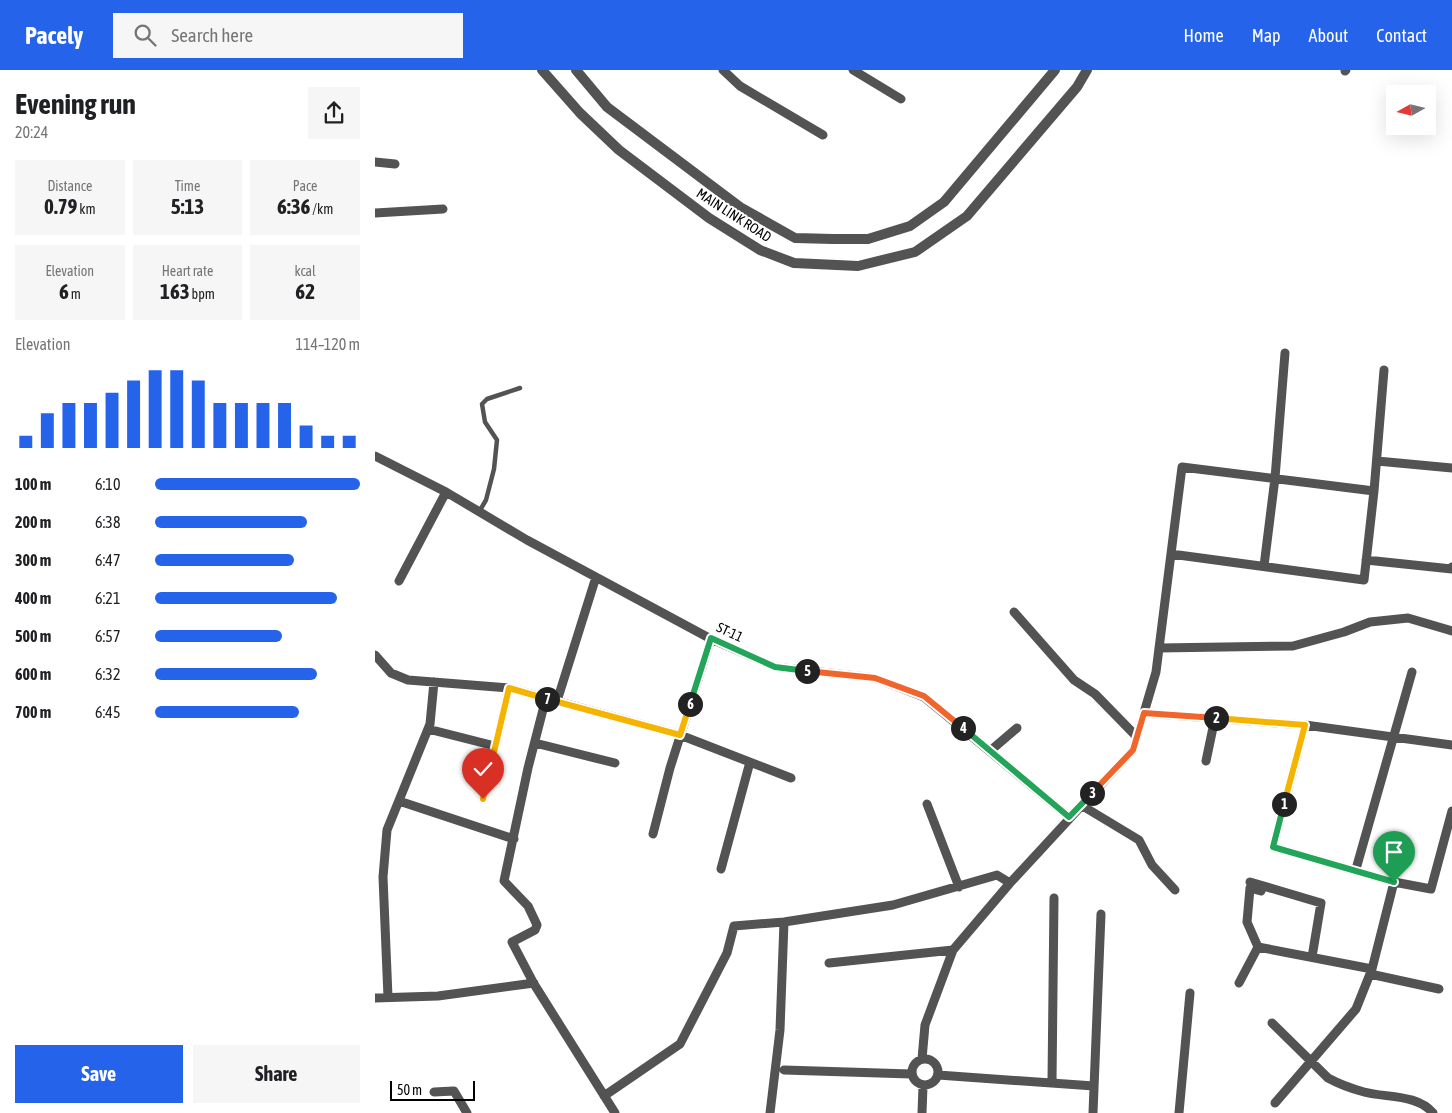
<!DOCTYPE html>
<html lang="en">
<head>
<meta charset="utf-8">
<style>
	:root { --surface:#fff; --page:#f6f6f6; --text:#202124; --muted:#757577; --accent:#2563eb }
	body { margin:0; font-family:"Asap Condensed",sans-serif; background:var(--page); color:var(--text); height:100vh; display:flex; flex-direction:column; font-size:19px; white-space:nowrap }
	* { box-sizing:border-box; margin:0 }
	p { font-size:16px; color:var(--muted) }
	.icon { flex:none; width:28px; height:28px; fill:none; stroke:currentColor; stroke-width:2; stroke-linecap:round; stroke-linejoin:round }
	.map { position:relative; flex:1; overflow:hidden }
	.panel { display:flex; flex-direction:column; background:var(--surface); width:375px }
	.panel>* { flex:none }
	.needle { width:32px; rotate:262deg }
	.buttons { position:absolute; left:1011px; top:15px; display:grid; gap:10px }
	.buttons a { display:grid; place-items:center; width:50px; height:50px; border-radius:0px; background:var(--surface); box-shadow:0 5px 20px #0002; font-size:25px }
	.scale { position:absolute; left:15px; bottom:12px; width:85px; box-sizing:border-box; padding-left:5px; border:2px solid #000; border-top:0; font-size:14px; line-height:18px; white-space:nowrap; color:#000; -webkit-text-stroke:4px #fff; paint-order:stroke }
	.pin { position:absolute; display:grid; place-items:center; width:42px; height:42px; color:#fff; margin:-51px -21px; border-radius:50% 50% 50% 0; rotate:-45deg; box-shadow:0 0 5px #0007 }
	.pin .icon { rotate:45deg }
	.km { position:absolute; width:25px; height:25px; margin:-12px; border-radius:50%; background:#222; color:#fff; font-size:14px; line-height:25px; text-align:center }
	.round { display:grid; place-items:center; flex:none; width:52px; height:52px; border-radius:0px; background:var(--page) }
	.head { display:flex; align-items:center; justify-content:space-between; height:85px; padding:0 15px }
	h1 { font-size:28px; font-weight:700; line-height:38px }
	.figures { display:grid; grid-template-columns:repeat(3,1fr); gap:8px; height:85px; padding:5px 15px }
	.figures div { display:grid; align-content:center; border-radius:0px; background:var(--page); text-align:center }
	.figures b { font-size:21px; font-weight:700 }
	.figures small { font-size:14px; font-weight:400 }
	.figures p { font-size:14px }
	.chart { height:140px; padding:10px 15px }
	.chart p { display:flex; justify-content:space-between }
	.chart svg { width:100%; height:90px; margin-top:5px; stroke:var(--accent); stroke-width:6 }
	.action { display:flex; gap:10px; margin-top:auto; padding:10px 15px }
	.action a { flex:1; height:58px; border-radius:0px; background:var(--accent); color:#fff; font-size:20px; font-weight:700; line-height:58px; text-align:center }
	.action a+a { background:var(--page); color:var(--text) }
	ul { padding:0 15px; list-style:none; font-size:16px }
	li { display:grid; grid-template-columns:80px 60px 1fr; align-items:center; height:38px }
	li i { height:12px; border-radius:6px; background:var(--accent) }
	header { display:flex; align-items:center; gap:30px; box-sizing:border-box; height:70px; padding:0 25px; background:var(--accent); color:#fff }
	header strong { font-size:24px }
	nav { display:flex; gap:28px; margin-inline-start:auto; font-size:18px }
	.search { width:350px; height:45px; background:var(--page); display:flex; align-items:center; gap:12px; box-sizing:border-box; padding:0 18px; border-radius:0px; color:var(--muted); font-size:19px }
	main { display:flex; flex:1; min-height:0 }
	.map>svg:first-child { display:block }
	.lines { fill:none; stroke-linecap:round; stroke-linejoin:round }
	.service { stroke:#535353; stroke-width:4.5 }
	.minor { stroke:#535353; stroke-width:9 }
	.tertiary { stroke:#535353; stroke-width:10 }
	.split-1-casing { stroke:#fff; stroke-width:10 }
	.split-2-casing { stroke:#fff; stroke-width:10 }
	.split-3-casing { stroke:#fff; stroke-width:10 }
	.split-4-casing { stroke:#fff; stroke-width:10 }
	.split-5-casing { stroke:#fff; stroke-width:10 }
	.split-6-casing { stroke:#fff; stroke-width:10 }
	.split-7-casing { stroke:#fff; stroke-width:10 }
	.split-8-casing { stroke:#fff; stroke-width:10 }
	.split-1 { stroke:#22a559; stroke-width:6 }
	.split-2 { stroke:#f5b400; stroke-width:6 }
	.split-3 { stroke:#f0652b; stroke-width:6 }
	.split-4 { stroke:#22a559; stroke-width:6 }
	.split-5 { stroke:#f0652b; stroke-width:6 }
	.split-6 { stroke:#22a559; stroke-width:6 }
	.split-7 { stroke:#f5b400; stroke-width:6 }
	.split-8 { stroke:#f5b400; stroke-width:6 }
	.labels { text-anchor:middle; stroke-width:4; stroke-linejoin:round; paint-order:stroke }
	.street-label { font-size:14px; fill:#000; stroke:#fff }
</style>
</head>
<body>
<header>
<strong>Pacely</strong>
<div class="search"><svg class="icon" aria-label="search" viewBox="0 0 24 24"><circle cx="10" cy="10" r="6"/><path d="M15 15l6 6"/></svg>Search here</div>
<nav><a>Home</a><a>Map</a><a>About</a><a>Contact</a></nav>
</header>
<main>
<section class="panel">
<div class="head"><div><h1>Evening run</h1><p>20:24</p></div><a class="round"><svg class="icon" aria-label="share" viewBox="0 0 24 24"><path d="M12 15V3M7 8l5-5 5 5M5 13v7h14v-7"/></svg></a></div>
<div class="figures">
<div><p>Distance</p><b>0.79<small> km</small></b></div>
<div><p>Time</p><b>5:13</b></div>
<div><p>Pace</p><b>6:36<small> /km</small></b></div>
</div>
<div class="figures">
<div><p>Elevation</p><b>6<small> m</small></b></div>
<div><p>Heart rate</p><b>163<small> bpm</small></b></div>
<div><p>kcal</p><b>62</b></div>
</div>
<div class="chart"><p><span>Elevation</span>114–120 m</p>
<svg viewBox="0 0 160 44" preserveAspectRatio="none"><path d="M5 44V38M15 44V27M25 44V22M35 44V22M45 44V17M55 44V11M65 44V6M75 44V6M85 44V11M95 44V22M105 44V22M115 44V22M125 44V22M135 44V33M145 44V38M155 44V38"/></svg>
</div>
<ul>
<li><b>100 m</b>6:10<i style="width:100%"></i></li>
<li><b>200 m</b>6:38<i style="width:74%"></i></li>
<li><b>300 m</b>6:47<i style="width:68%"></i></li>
<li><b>400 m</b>6:21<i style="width:89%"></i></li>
<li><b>500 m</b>6:57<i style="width:62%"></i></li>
<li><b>600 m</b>6:32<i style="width:79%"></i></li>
<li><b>700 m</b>6:45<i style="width:70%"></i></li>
</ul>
<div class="action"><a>Save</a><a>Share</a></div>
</section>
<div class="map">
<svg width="1077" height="1043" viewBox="0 0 1077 1043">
	<rect width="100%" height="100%" fill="#fff"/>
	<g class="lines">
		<!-- service -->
		<path class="service" d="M104 442 111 430 119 399 122 370 110 352 107 334 112 329 145 318"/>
		<!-- minor -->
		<path class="minor" d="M348 0 365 16 448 65
			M478 0 526 29
			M970 1 971 0
			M0 92 20 94
			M0 143 68 139
			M0 386 71 422 152 470 336 569 400 597 500 608 549 627 694 747
			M1002 391 1077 398
			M999 421 1009 300
			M991 490 1077 499V497
			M889 496 900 408 910 283
			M24 511 71 422
			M639 542 699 610 720 624 762 667
			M784 578 918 576 969 562 995 552 1033 548 1077 561
			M0 585 16 603 33 610 134 618 305 665 416 708
			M171 628 153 698 129 811 153 836 162 855 160 860 137 872 159 914 240 1043
			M182 631 221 507
			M769 643 930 655 1077 675
			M930 655 898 777 1019 812 1056 819 1077 741
			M53 659 120 676
			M160 673 240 693
			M615 681 642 658
			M831 691 840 648
			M108 729 134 618
			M24 731 139 769
			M552 734 584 817
			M706 735 764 770 777 795 800 820
			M278 764 295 698 336 569
			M346 799 375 692
			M981 799 1037 602
			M875 812 946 833 937 887
			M883 877 997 899
			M454 893 578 880
			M995 904 1064 919
			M864 913 883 877 872 852 875 818 886 821
			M13 927 8 807 12 760 55 654 59 612
			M0 928 63 926 159 913
			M897 953 953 1008C964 1014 978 1019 989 1022 1012 1028 1042 1024 1058 1043
			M537 1002a13 13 0 1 1 26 0a13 13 0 1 1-26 0Z
			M547 989 550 955 578 880 635 813 758 680 781 602 807 397 999 421 989 510 796 484
			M409 1000 536 1004
			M563 1005 719 1016
			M677 1012 679 828
			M59 1022 79 1021 92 1043
			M229 1026 305 974 352 883 359 856 409 852 518 835 622 805 635 813
			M900 1033 981 939 997 899 1019 812
			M395 1043 405 960 409 852
			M547 1043 548 1016
			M718 1043 726 844
			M804 1043 815 923"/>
		<!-- tertiary -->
		<path class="tertiary" d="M167 0 205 43 244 80 334 148 385 180 419 193 483 196 540 182 592 146 702 17 712 0
			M201 0 232 37 365 137 420 168 458 169H493L535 156 569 132 680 0"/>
	</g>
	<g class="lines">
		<defs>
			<path id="split-1" d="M909 734 898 777 1019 812"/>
			<path id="split-2" d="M841 648 930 655 909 734"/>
			<path id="split-3" d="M717 723 758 680 769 643 841 648"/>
			<path id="split-4" d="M588 658 694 747 717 723"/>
			<path id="split-5" d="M432 601 500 608 549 626 588 658"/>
			<path id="split-6" d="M315 634 336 568 400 597 432 601"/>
			<path id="split-7" d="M172 629 305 665 315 634"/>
			<path id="split-8" d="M108 729 134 618 172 629"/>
		</defs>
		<!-- split-1 casing -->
		<use href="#split-1" class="split-1-casing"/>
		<!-- split-2 casing -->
		<use href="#split-2" class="split-2-casing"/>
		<!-- split-3 casing -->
		<use href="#split-3" class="split-3-casing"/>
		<!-- split-4 casing -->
		<use href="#split-4" class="split-4-casing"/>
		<!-- split-5 casing -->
		<use href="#split-5" class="split-5-casing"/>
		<!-- split-6 casing -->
		<use href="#split-6" class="split-6-casing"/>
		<!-- split-7 casing -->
		<use href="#split-7" class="split-7-casing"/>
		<!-- split-8 casing -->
		<use href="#split-8" class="split-8-casing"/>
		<!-- split-1 -->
		<use href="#split-1" class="split-1"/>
		<!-- split-2 -->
		<use href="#split-2" class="split-2"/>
		<!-- split-3 -->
		<use href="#split-3" class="split-3"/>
		<!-- split-4 -->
		<use href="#split-4" class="split-4"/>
		<!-- split-5 -->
		<use href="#split-5" class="split-5"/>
		<!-- split-6 -->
		<use href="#split-6" class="split-6"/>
		<!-- split-7 -->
		<use href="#split-7" class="split-7"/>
		<!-- split-8 -->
		<use href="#split-8" class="split-8"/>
	</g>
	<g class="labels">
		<!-- street labels -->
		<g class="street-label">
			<text transform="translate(359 145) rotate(33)" y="5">MAIN LINK ROAD</text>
			<text transform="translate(355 562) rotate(25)" y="5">ST-11</text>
		</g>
	</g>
</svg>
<div class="buttons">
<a><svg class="needle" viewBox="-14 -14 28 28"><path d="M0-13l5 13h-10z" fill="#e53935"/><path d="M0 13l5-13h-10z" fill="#757577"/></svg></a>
</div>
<div class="scale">50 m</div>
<div class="pin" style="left:1019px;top:812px;background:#1e9e55"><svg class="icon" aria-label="arrive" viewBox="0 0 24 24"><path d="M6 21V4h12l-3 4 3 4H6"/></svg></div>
<div class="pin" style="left:108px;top:729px;background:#d93025"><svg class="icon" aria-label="check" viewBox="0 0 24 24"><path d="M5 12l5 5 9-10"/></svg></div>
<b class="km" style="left:909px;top:734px">1</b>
<b class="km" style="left:841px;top:648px">2</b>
<b class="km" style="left:717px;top:723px">3</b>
<b class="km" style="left:588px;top:658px">4</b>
<b class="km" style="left:432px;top:601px">5</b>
<b class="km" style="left:315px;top:634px">6</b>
<b class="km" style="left:172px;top:629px">7</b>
</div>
</main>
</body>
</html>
